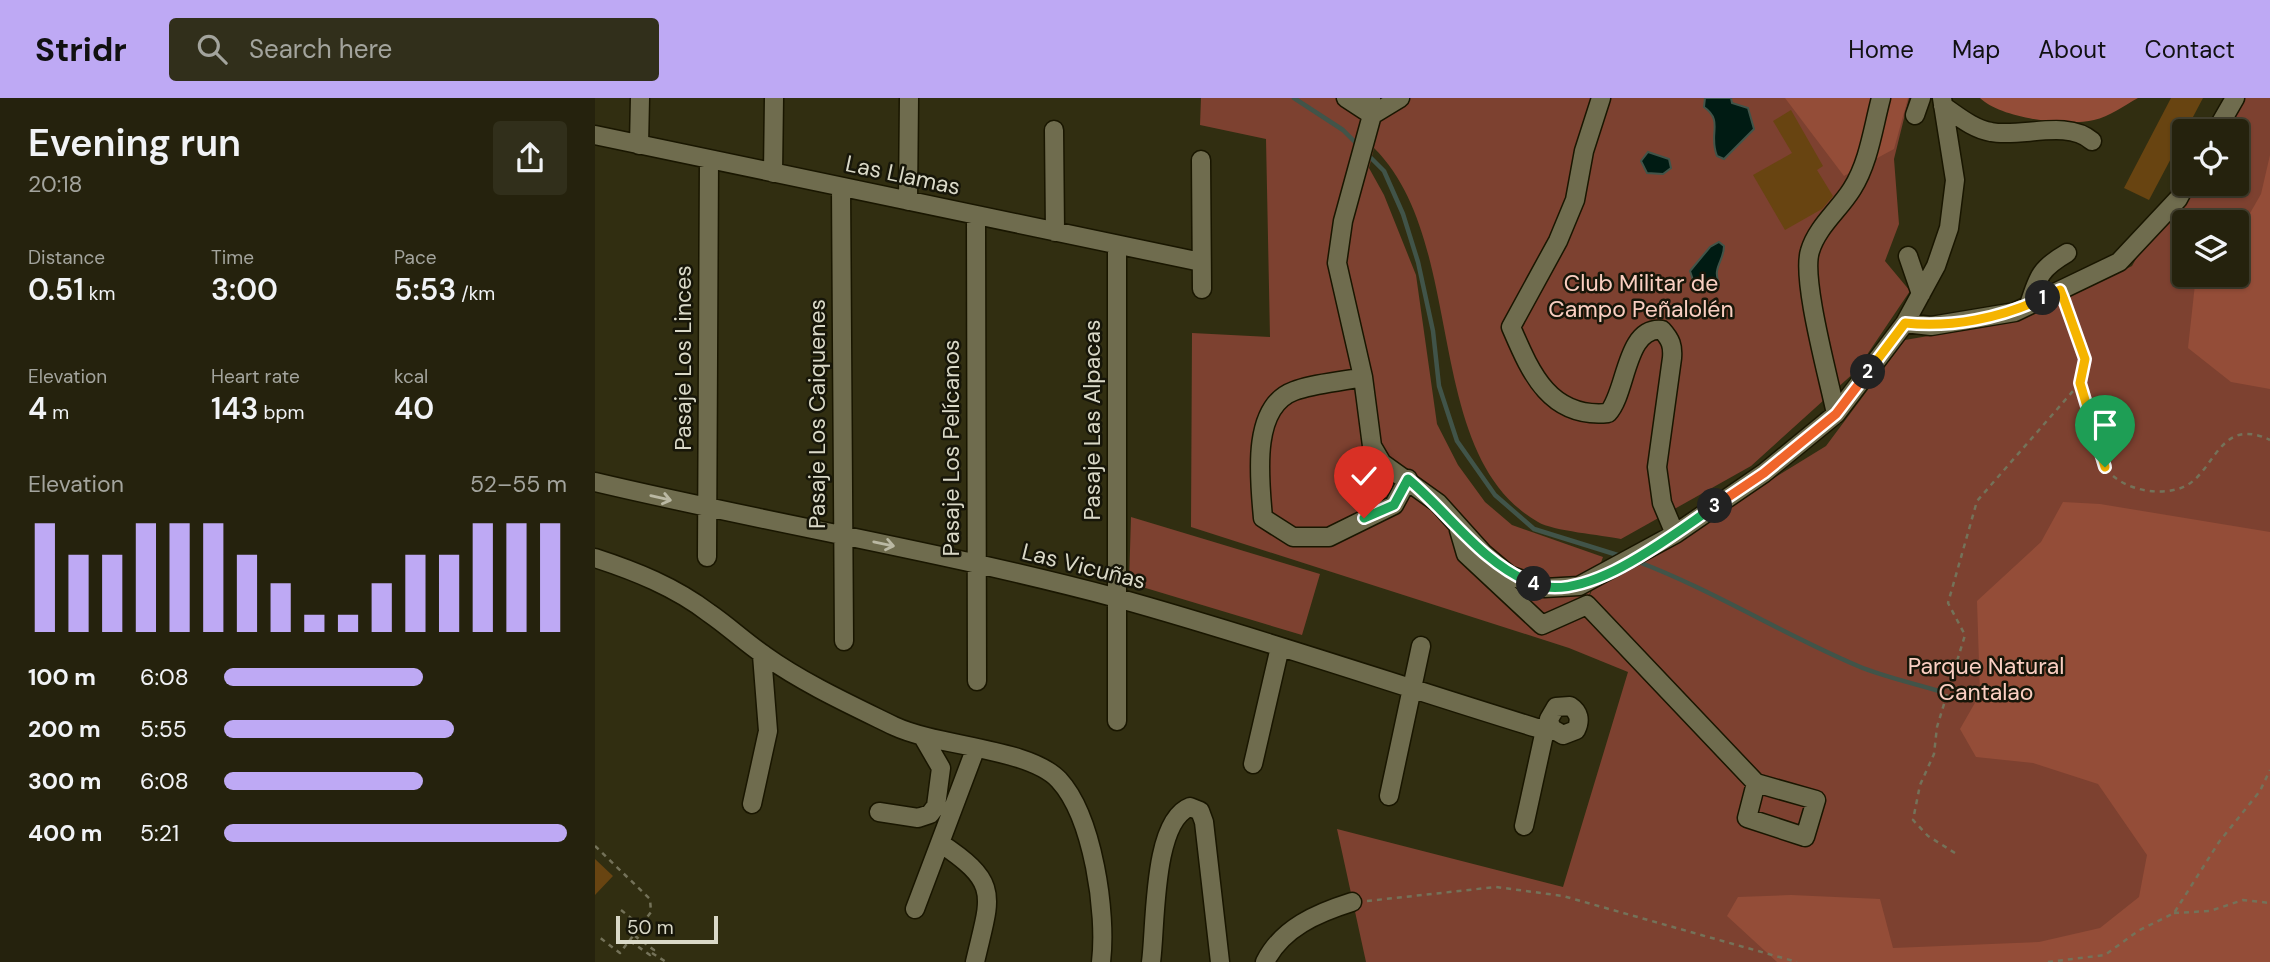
<!DOCTYPE html>
<html lang="en">
<head>
<meta charset="utf-8">
<style>
	:root { --surface:#25220d; --page:#312f1b; --text:#f1f3f6; --muted:#a3a49d; --line:#423f2e; --accent:#bea9f4 }
	body { margin:0; font-family:"DM Sans",sans-serif; background:var(--page); color:var(--text); height:100vh; display:flex; flex-direction:column; font-size:26px; white-space:nowrap }
	* { box-sizing:border-box; margin:0 }
	p { font-size:23px; color:var(--muted) }
	.icon { flex:none; width:38px; height:38px; fill:none; stroke:currentColor; stroke-width:2; stroke-linecap:round; stroke-linejoin:round }
	.map { position:relative; flex:1; overflow:hidden }
	.drawer { display:flex; flex-direction:column; background:var(--surface); width:595px }
	.drawer>* { flex:none }
	.buttons { position:absolute; left:1577px; top:21px; display:grid; gap:14px }
	.buttons a { display:grid; place-items:center; width:77px; height:77px; border-radius:7px; background:var(--surface); box-shadow:0 2px 5px #0004,0 0 0 2px var(--line); font-size:35px }
	.scale { position:absolute; left:21px; bottom:18px; width:102px; box-sizing:border-box; padding-left:7px; border:4px solid #dad9c8; border-top:0; font-size:19px; line-height:24px; white-space:nowrap; color:#dad9c8; -webkit-text-stroke:5px #171609; paint-order:stroke }
	.pin { position:absolute; display:grid; place-items:center; width:60px; height:60px; color:#fff; margin:-72px -30px; border-radius:50% 50% 50% 0; rotate:-45deg; box-shadow:0 0 7px #0007 }
	.pin .icon { rotate:45deg }
	.km { position:absolute; width:35px; height:35px; margin:-18px; border-radius:50%; background:#222; color:#fff; font-size:19px; line-height:35px; text-align:center }
	.round { display:grid; place-items:center; flex:none; width:74px; height:74px; border-radius:7px; background:var(--page) }
	.overview { display:flex; align-items:center; justify-content:space-between; height:119px; padding:0 28px }
	h1 { font-size:38px; font-weight:600; line-height:52px }
	.stats { display:grid; grid-template-columns:repeat(3,1fr); gap:10px; height:119px; padding:7px 28px }
	.stats div { display:grid; align-content:center }
	.stats b { font-size:30px; font-weight:600 }
	.stats small { font-size:19px; font-weight:400 }
	.stats p { font-size:19px }
	.chart { height:196px; padding:14px 28px }
	.chart p { display:flex; justify-content:space-between }
	.chart svg { width:100%; height:126px; margin-top:7px; stroke:var(--accent); stroke-width:6 }
	ul { padding:0 28px; list-style:none; font-size:23px }
	li { display:grid; grid-template-columns:112px 84px 1fr; align-items:center; height:52px }
	li i { height:18px; border-radius:9px; background:var(--accent) }
	header { display:flex; align-items:center; gap:42px; box-sizing:border-box; height:98px; padding:0 35px; background:var(--accent); color:#111 }
	header strong { font-size:33px }
	nav { display:flex; gap:38px; margin-inline-start:auto; font-size:24px }
	.search { width:490px; height:63px; background:var(--page); display:flex; align-items:center; gap:18px; box-sizing:border-box; padding:0 24px; border-radius:7px; color:var(--muted); font-size:26px }
	main { display:flex; flex:1; min-height:0 }
	.map>svg:first-child { display:block }
	.green { fill:#7d4130; fill-rule:evenodd }
	.forest { fill:#944d38 }
	.water { fill:#001b13; stroke:#415449; stroke-width:2 }
	.lines { fill:none; stroke-linecap:round; stroke-linejoin:round }
	.stream { stroke:#415449; stroke-width:4.5 }
	.building { fill:#684411 }
	.minor-casing { stroke:#191600; stroke-width:21 }
	.path { stroke:#747259; stroke-width:2.5; stroke-dasharray:5 5; stroke-linecap:butt }
	.minor { stroke:#6f6c4e; stroke-width:18 }
	.oneway { stroke:#bab8a3 }
	.split-1-casing { stroke:#fff; stroke-width:14 }
	.split-2-casing { stroke:#fff; stroke-width:14 }
	.split-3-casing { stroke:#fff; stroke-width:14 }
	.split-4-casing { stroke:#fff; stroke-width:14 }
	.split-5-casing { stroke:#fff; stroke-width:14 }
	.split-1 { stroke:#f5b400; stroke-width:9 }
	.split-2 { stroke:#f5b400; stroke-width:9 }
	.split-3 { stroke:#f0652b; stroke-width:9 }
	.split-4 { stroke:#22a559; stroke-width:9 }
	.split-5 { stroke:#22a559; stroke-width:9 }
	.labels { text-anchor:middle; stroke-width:5; stroke-linejoin:round; paint-order:stroke }
	.street-label { font-size:23px; fill:#dad9c8; stroke:#171609 }
	.park-label { font-size:23px; fill:#facfc2; stroke:#171609 }
</style>
</head>
<body>
<header>
<strong>Stridr</strong>
<div class="search"><svg class="icon" aria-label="search" viewBox="0 0 24 24"><circle cx="10" cy="10" r="6"/><path d="M15 15l6 6"/></svg>Search here</div>
<nav><a>Home</a><a>Map</a><a>About</a><a>Contact</a></nav>
</header>
<main>
<section class="drawer">
<div class="overview"><div><h1>Evening run</h1><p>20:18</p></div><a class="round"><svg class="icon" aria-label="share" viewBox="0 0 24 24"><path d="M12 15V3M7 8l5-5 5 5M5 13v7h14v-7"/></svg></a></div>
<div class="stats">
<div><p>Distance</p><b>0.51<small> km</small></b></div>
<div><p>Time</p><b>3:00</b></div>
<div><p>Pace</p><b>5:53<small> /km</small></b></div>
</div>
<div class="stats">
<div><p>Elevation</p><b>4<small> m</small></b></div>
<div><p>Heart rate</p><b>143<small> bpm</small></b></div>
<div><p>kcal</p><b>40</b></div>
</div>
<div class="chart"><p><span>Elevation</span>52–55 m</p>
<svg viewBox="0 0 160 44" preserveAspectRatio="none"><path d="M5 44V6M15 44V17M25 44V17M35 44V6M45 44V6M55 44V6M65 44V17M75 44V27M85 44V38M95 44V38M105 44V27M115 44V17M125 44V17M135 44V6M145 44V6M155 44V6"/></svg>
</div>
<ul>
<li><b>100 m</b>6:08<i style="width:58%"></i></li>
<li><b>200 m</b>5:55<i style="width:67%"></i></li>
<li><b>300 m</b>6:08<i style="width:58%"></i></li>
<li><b>400 m</b>5:21<i style="width:100%"></i></li>
</ul>
</section>
<div class="map">
<svg width="1675" height="864" viewBox="0 0 1675 864">
	<rect width="100%" height="100%" fill="#312e11"/>
	<!-- green -->
	<path class="green" d="M606 0H747L785 28 781 0H1314L1299 61 1304 126 1290 163 1315 193 1261 273 1156 368 1026 441C1007 437 958 433 943 424 825 356 874 144 779 50L774 70 789 97 821 177 842 326 863 367 890 404 917 427 1008 459 989 511 1000 485 1063 451 1231 348 1310 242 1426 222 1537 168 1589 75V86H1642V33H1612L1631 0H1675V864H771L742 731 968 789 1033 574 974 550 596 429 597 235 675 239 671 41 605 27ZM1589 124H1642V177H1589Z
		M536 419 725 476 707 537 534 485Z"/>
	<!-- forest -->
	<path class="forest" d="M1190 0H1313L1299 51 1249 78Z
		M1385 0H1543C1530 7 1514 19 1499 22 1471 29 1405 20 1385 0Z
		M1675 57V291L1636 284 1593 250 1601 177H1642V138L1666 96Z
		M1468 404 1505 406 1675 434V864H1182L1132 818 1143 799 1196 797 1285 801 1298 850 1444 844 1505 830 1544 799 1552 757 1503 686 1438 665 1381 659 1365 631 1385 596 1382 503 1446 444Z"/>
	<!-- water -->
	<path class="water" d="M1110 0H1136L1137 5 1153 10 1159 31 1129 61 1122 58C1113 36 1129 23 1109 9Z
		M1053 54 1074 61 1076 70 1068 76 1052 75 1046 63Z
		M1124 144 1129 148C1129 163 1117 170 1124 185L1120 191 1099 185 1095 173 1115 149Z"/>
	<g class="lines">
		<!-- stream -->
		<path class="stream" d="M699 0 748 32 764 48
			M770 54 789 73 808 116 823 164 838 233 844 288 862 343 900 397 939 431 1029 459
			M1041 463C1118 492 1187 536 1263 568 1289 579 1318 585 1344 593"/>
	</g>
	<!-- building -->
	<path class="building" d="M1576 0H1608L1554 102 1529 90Z
		M1196 12 1228 68 1222 72 1238 98 1227 111 1190 132 1158 77 1197 55 1178 23Z
		M0 761 18 778 0 797Z"/>
	<g class="lines">
		<defs>
			<path id="minor" d="M751 0 777 17
				M776 0 777 17 748 123 742 165 768 279 777 348 787 365 843 405 888 455 914 477 949 490 984 488 1080 436 1169 375 1241 316 1310 225 1341 168 1354 130 1360 82 1347 0
				M1006 0 989 53 980 102 963 143 916 229C935 273 954 321 1013 315 1032 295 1030 228 1067 232 1076 242 1078 248 1077 260L1062 369 1067 405 1080 436
				M1348 8C1363 18 1378 31 1396 34 1426 40 1472 21 1497 43
				M777 17 805 0
				M1320 17 1326 0
				M459 32 460 134
				M1621 33 1640 0
				M0 37 606 164
				M44 47 45 0
				M606 62 607 191
				M178 75 179 0
				M246 89 249 543
				M313 103 314 0
				M381 117 382 583
				M522 147V623
				M1313 158 1326 196
				M1434 207C1443 178 1446 170 1472 155
				M1310 225 1336 228 1420 214 1524 164 1583 101 1591 86
				M768 279C746 284 720 285 699 293 655 309 665 384 668 420L698 439H734L799 407 813 381
				M1241 316C1234 281 1206 181 1215 153 1222 129 1244 112 1257 91 1274 64 1278 30 1286 0
				M0 384C173 425 350 454 522 500 663 539 802 587 942 630H956L968 637 981 632C986 622 984 614 975 608L961 609 954 621 956 630
				M864 432 871 456 947 527 992 507 1161 685 1221 702 1210 739 1152 720 1161 685
				M112 459 114 61
				M0 460C40 473 80 489 114 515 133 528 150 544 169 557 208 585 256 607 299 628 344 649 434 650 464 682 498 719 512 815 506 864
				M658 666 685 549
				M794 698 826 548
				M157 706 173 633 167 557
				M284 714 323 720 335 716 341 708 346 670 328 639
				M929 728 950 632
				M345 745C407 786 395 798 380 864
				M320 811 380 652
				M556 864C561 830 557 723 595 709L605 713 609 724 625 864
				M670 864C687 830 722 815 757 804"/>
		</defs>
		<!-- minor casing -->
		<use href="#minor" class="minor-casing"/>
		<!-- path -->
		<path class="path" d="M1485 285C1491 306 1500 353 1510 369 1526 394 1576 402 1598 383 1622 363 1629 320 1675 342
			M0 748 55 801 56 814 25 855 4 839
			M1360 755 1333 738 1318 722 1325 687 1339 656 1342 629 1370 537 1353 505 1382 403 1485 285 1490 261 1471 208
			M772 803 901 789 968 798 1202 864
			M26 812 47 829
			M1579 815 1615 813 1648 802 1675 805
			M35 843 55 857 59 852 40 838
			M57 855 71 864
			M1453 864 1510 857 1543 833 1579 815 1624 744 1665 693 1675 672"/>
		<!-- minor -->
		<use href="#minor" class="minor"/>
	</g>
	<!-- one-way arrows -->
	<defs><path id="oneway-shaft" d="M-6 0H5M1.5-3L5.5 0L1.5 3" fill="none" stroke-width="1.6" stroke-linecap="round" stroke-linejoin="round" transform="scale(1.75)"/></defs>
	<g class="oneway">
		<use href="#oneway-shaft" transform="translate(66 400) rotate(13)"/>
		<use href="#oneway-shaft" transform="translate(289 446) rotate(12)"/>
	</g>
	<g class="lines">
		<defs>
			<path id="split-1" d="M1448 200 1465 192 1469 202 1490 261 1485 285 1510 369"/>
			<path id="split-2" d="M1273 274 1310 225C1356 230 1407 220 1448 200"/>
			<path id="split-3" d="M1120 408 1169 375 1241 316 1273 274"/>
			<path id="split-4" d="M939 486C992 506 1077 437 1120 408"/>
			<path id="split-5" d="M769 420 799 407 813 381C855 416 887 466 939 486"/>
		</defs>
		<!-- split-1 casing -->
		<use href="#split-1" class="split-1-casing"/>
		<!-- split-2 casing -->
		<use href="#split-2" class="split-2-casing"/>
		<!-- split-3 casing -->
		<use href="#split-3" class="split-3-casing"/>
		<!-- split-4 casing -->
		<use href="#split-4" class="split-4-casing"/>
		<!-- split-5 casing -->
		<use href="#split-5" class="split-5-casing"/>
		<!-- split-1 -->
		<use href="#split-1" class="split-1"/>
		<!-- split-2 -->
		<use href="#split-2" class="split-2"/>
		<!-- split-3 -->
		<use href="#split-3" class="split-3"/>
		<!-- split-4 -->
		<use href="#split-4" class="split-4"/>
		<!-- split-5 -->
		<use href="#split-5" class="split-5"/>
	</g>
	<g class="labels">
		<!-- street labels -->
		<g class="street-label">
			<text transform="translate(308 77) rotate(12)" y="8">Las Llamas</text>
			<text transform="translate(88 260) rotate(-90)" y="8">Pasaje Los Linces</text>
			<text transform="translate(222 316) rotate(-90)" y="8">Pasaje Los Caiquenes</text>
			<text transform="translate(497 322) rotate(-90)" y="8">Pasaje Las Alpacas</text>
			<text transform="translate(356 350) rotate(-90)" y="8">Pasaje Los Pelícanos</text>
			<text transform="translate(489 468) rotate(14)" y="8">Las Vicuñas</text>
		</g>
		<!-- park labels -->
		<g class="park-label">
			<text x="1046" y="193">Club Militar de<tspan x="1046" dy="26">Campo Peñalolén</tspan></text>
			<text x="1391" y="576">Parque Natural<tspan x="1391" dy="26">Cantalao</tspan></text>
		</g>
	</g>
</svg>
<div class="buttons">
<a><svg class="icon" aria-label="locate" viewBox="0 0 24 24"><circle cx="12" cy="12" r="6"/><path d="M12 2v4M12 18v4M2 12h4M18 12h4"/></svg></a>
<a><svg class="icon" aria-label="layers" viewBox="0 0 24 24"><path d="M12 4l9 5-9 5-9-5zM3 14l9 5 9-5"/></svg></a>
</div>
<div class="scale">50 m</div>
<div class="pin" style="left:1510px;top:369px;background:#1e9e55"><svg class="icon" aria-label="arrive" viewBox="0 0 24 24"><path d="M6 21V4h12l-3 4 3 4H6"/></svg></div>
<div class="pin" style="left:769px;top:420px;background:#d93025"><svg class="icon" aria-label="check" viewBox="0 0 24 24"><path d="M5 12l5 5 9-10"/></svg></div>
<b class="km" style="left:1448px;top:200px">1</b>
<b class="km" style="left:1273px;top:274px">2</b>
<b class="km" style="left:1120px;top:408px">3</b>
<b class="km" style="left:939px;top:486px">4</b>
</div>
</main>
</body>
</html>
